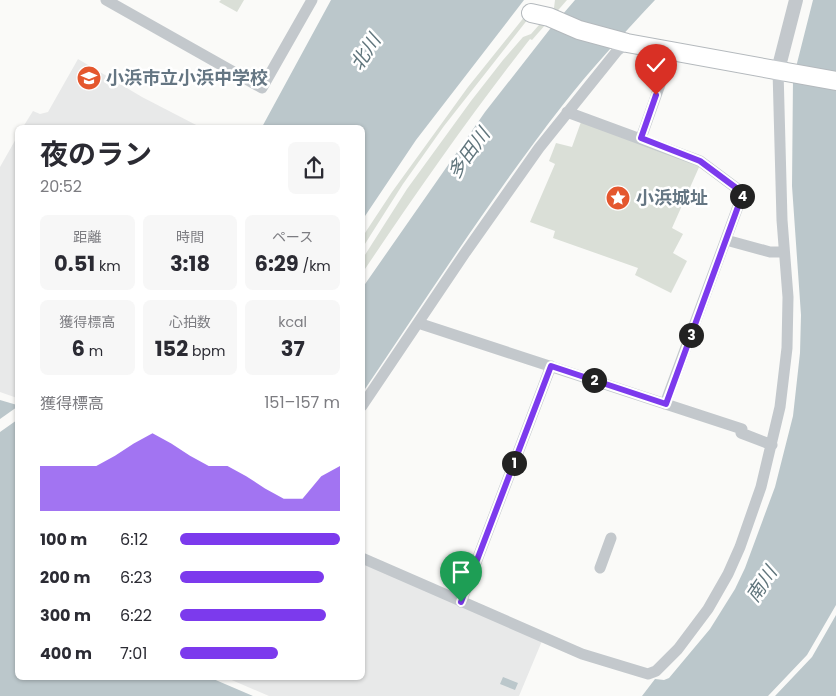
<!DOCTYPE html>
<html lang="ja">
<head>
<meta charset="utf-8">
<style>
	:root { --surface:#fff; --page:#f7f7f7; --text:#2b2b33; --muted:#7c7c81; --accent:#7c3aed }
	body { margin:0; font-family:Poppins,"Noto Sans JP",sans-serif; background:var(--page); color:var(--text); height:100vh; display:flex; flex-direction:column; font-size:19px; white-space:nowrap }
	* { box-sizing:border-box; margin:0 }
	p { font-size:16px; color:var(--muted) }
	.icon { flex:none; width:28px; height:28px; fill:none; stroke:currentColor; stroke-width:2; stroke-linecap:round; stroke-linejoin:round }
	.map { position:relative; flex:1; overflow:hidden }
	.panel { position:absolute; left:15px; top:125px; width:350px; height:555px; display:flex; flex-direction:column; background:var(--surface); border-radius:8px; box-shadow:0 1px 4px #0004 }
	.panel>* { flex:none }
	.pin { position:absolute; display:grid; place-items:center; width:42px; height:42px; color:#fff; margin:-51px -21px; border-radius:50% 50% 50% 0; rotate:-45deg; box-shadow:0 0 5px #0007 }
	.pin .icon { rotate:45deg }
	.km { position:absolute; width:25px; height:25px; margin:-12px; border-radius:50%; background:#222; color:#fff; font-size:14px; line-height:25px; text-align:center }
	.round { display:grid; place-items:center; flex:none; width:52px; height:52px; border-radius:8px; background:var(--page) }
	.summary { display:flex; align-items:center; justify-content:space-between; height:85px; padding:0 25px }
	h1 { font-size:28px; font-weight:700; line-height:38px }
	.stats { display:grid; grid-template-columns:repeat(3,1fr); gap:8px; height:85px; padding:5px 25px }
	.stats div { display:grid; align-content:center; border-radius:8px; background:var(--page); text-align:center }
	.stats b { font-size:21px; font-weight:700 }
	.stats small { font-size:14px; font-weight:400 }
	.stats p { font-size:14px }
	.chart { height:140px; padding:10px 25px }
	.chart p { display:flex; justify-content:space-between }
	.chart svg { width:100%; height:90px; margin-top:5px; fill:var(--accent); opacity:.7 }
	ul { padding:0 25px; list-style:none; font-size:16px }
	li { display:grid; grid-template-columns:80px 60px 1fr; align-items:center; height:38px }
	li i { height:12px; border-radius:6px; background:var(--accent) }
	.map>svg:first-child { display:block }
	.built { fill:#e8e9e9 }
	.green { fill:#dadfd7 }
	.water { fill:#bbc7cb }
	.pier { fill:#fafaf8 }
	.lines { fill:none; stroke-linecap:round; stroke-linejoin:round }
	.trunk-casing { stroke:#b4b9bd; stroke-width:20 }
	.minor { stroke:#c3c8cc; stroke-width:11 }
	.tertiary { stroke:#c3c8cc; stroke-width:14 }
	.trunk { stroke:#fff; stroke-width:18 }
	.route-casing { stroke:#fff; stroke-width:10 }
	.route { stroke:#7c3aed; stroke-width:6 }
	.labels { text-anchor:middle; stroke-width:5; stroke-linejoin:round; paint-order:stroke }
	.poi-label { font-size:18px; font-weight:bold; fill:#657683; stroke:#fff; text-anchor:start }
	.water-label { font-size:19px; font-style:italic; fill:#60757c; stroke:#fff }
</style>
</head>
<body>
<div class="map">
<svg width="836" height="696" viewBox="0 0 836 696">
	<rect width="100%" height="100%" fill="#fafaf8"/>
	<!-- built -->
	<path class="built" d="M78 59 142 97 200 127H23L33 111 40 114 48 112Z
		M17 137 18 398H17L0 392V167Z
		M363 562 542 641 519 696H269L227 678H362Z"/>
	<!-- green -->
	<path class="green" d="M221 0H244L237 12 219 2Z
		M555 0H567L532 40 530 39C471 114 416 193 363 272V258L407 189 471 101 503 60 523 37 531 34 539 25H543L554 8Z
		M525 16 528 19 444 126 403 184 363 247V236L392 192 468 87Z
		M581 122 700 165 672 228 683 234 673 253 687 261 671 293 635 275 638 268 553 238 555 231 530 222 555 164 549 161 556 143 572 147Z"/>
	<!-- water -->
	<path class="water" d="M331 0H524L416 140 363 219 362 128 262 127Z
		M575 0H655C623 34 591 69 562 106 491 197 428 296 363 392V287L485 112 550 29Z
		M813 0H836V696H642L655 679 664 680 669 678 710 629 735 589 745 568 775 487 793 416 800 353 801 315 792 186 793 79Z
		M0 400 17 405 18 678H211L253 696H0Z
		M503 677 518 683 515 690 500 684Z"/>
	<!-- pier -->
	<path class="pier" d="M17 407V420L0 432V419Z
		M836 605V615L812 657 775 696H768L807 655Z"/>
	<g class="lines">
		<defs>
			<path id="trunk" d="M531 13 549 17 579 30 627 43 836 81"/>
		</defs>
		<!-- trunk casing -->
		<use href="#trunk" class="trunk-casing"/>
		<!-- minor -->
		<path class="minor" d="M106 0 262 88 312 0
			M567 112 700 161 743 193 665 404
			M641 138 672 51
			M726 240 770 252H784
			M418 323 742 429
			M362 406 465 253 539 148 617 51 627 43
			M741 433 772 445
			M362 558 582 654 638 671 648 674 656 671 678 649 708 609 728 574 740 547 761 487 780 407 787 348 788 297 782 220 778 70
			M600 568 611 538
			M461 602 551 366"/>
		<!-- tertiary -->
		<path class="tertiary" d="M778 70 796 0"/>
		<!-- trunk -->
		<use href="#trunk" class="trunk"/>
	</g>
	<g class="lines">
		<defs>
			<path id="route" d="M461 602 551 366 666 404 743 193 700 161 641 138 656 95"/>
		</defs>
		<!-- route casing -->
		<use href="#route" class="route-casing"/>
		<!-- route -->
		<use href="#route" class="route"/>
	</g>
	<!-- icons -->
	<defs>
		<symbol id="school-disc" viewBox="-11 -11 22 22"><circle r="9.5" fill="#e4572e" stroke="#fff"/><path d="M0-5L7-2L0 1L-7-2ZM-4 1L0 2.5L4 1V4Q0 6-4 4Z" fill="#fff"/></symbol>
		<symbol id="sight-disc" viewBox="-11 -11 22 22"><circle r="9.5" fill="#e4572e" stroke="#fff"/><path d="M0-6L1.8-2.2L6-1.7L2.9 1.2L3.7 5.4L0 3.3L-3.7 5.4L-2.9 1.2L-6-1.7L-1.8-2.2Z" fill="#fff"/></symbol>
	</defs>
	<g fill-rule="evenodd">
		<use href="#school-disc" x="75" y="64" width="28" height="28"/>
		<use href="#sight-disc" x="604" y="184" width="28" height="28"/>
	</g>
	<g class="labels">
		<!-- poi labels -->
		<g class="poi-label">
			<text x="106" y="84">小浜市立小浜中学校</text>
			<text x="636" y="204">小浜城址</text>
		</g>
		<!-- water labels -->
		<g class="water-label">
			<text transform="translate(365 52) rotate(-57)" y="7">北川</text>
			<text transform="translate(468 153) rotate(-54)" y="7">多田川</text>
			<text transform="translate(761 584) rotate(-56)" y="7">南川</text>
		</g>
	</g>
</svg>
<div class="pin" style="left:461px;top:602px;background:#1e9e55"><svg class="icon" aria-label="arrive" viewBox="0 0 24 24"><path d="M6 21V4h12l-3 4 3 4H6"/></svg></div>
<div class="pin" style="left:656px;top:95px;background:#d93025"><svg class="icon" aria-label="check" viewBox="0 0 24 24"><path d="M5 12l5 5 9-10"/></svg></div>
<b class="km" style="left:514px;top:463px">1</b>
<b class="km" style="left:594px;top:380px">2</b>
<b class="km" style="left:691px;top:335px">3</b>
<b class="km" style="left:742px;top:196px">4</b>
<section class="panel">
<div class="summary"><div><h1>夜のラン</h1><p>20:52</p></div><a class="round"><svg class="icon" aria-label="share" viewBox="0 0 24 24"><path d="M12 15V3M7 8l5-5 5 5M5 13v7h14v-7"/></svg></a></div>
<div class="stats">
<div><p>距離</p><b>0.51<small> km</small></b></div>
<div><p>時間</p><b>3:18</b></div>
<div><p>ペース</p><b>6:29<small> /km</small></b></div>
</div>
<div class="stats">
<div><p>獲得標高</p><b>6<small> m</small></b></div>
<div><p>心拍数</p><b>152<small> bpm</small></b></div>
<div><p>kcal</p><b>37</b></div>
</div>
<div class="chart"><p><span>獲得標高</span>151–157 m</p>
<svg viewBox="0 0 160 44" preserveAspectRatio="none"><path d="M0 44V22L10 22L20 22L30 22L40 17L50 11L60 6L70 11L80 17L90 22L100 22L110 27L120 33L130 38L140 38L150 27L160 22V44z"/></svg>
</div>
<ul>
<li><b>100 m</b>6:12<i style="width:100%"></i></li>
<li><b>200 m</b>6:23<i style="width:90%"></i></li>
<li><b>300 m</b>6:22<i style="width:91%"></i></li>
<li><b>400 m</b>7:01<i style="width:61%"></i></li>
</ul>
</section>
</div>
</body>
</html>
